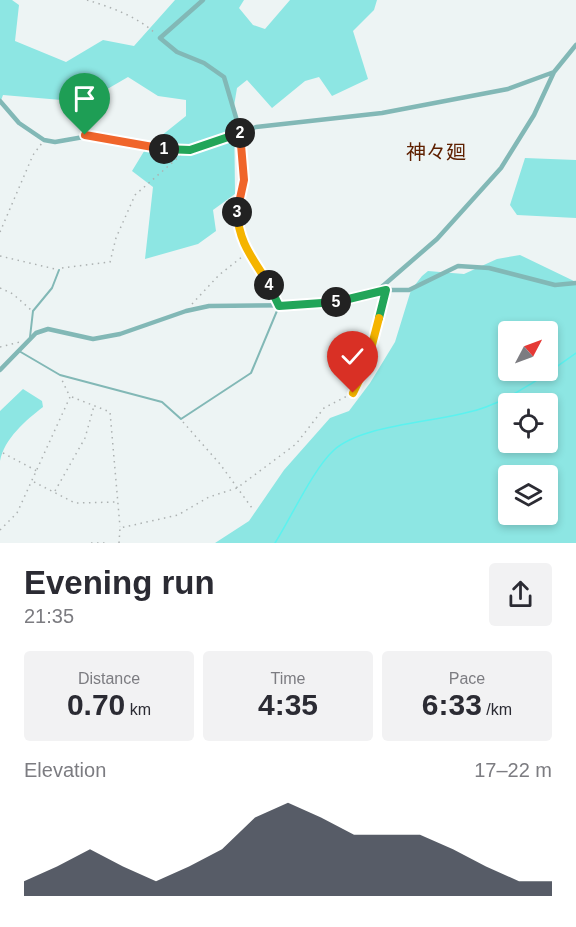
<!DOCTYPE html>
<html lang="en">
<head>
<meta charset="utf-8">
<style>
	:root { --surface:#fff; --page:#f2f2f3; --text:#2b2b33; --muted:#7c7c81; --accent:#111827 }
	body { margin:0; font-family:Helvetica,"Noto Sans JP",sans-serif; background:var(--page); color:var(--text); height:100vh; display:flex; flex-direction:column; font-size:22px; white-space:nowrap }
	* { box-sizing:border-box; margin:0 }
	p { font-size:20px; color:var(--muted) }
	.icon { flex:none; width:33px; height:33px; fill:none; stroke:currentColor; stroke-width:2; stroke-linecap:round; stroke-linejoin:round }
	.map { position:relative; height:543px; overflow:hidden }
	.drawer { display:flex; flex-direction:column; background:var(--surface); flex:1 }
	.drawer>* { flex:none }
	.needle { width:39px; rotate:49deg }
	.tools { position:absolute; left:498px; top:321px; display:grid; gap:12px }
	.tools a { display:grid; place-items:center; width:60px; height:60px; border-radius:6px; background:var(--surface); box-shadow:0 3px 9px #0003; font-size:30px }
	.pin { position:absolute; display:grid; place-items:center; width:51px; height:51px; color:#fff; margin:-62px -26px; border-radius:50% 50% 50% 0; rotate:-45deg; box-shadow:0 0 6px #0007 }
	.pin .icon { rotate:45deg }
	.km { position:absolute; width:30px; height:30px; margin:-15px; border-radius:50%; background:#222; color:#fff; font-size:16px; line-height:30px; text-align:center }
	.round { display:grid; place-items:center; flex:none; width:63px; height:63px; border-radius:6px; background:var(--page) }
	.summary { display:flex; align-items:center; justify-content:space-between; height:102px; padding:0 24px }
	h1 { font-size:33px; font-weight:800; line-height:45px }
	.metrics { display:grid; grid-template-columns:repeat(3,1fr); gap:9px; height:102px; padding:6px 24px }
	.metrics div { display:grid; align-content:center; border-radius:6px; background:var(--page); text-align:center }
	.metrics b { font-size:30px; font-weight:800 }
	.metrics small { font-size:16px; font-weight:400 }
	.metrics p { font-size:16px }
	.chart { height:168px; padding:12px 24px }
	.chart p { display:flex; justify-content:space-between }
	.chart svg { width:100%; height:108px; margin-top:6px; fill:var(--accent); opacity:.7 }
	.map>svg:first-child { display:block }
	.green { fill:#8de6e3; fill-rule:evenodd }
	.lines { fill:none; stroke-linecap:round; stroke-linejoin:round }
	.stream { stroke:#5cf2ef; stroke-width:1.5 }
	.path { stroke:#acb1b1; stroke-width:1.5; stroke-dasharray:1.5 4.5; stroke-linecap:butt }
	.service { stroke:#82b8b6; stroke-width:2 }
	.minor { stroke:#82b8b6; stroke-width:4.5 }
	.split-1-casing { stroke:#fff; stroke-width:12 }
	.split-2-casing { stroke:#fff; stroke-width:12 }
	.split-3-casing { stroke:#fff; stroke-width:12 }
	.split-4-casing { stroke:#fff; stroke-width:12 }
	.split-5-casing { stroke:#fff; stroke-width:12 }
	.split-6-casing { stroke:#fff; stroke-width:12 }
	.split-7-casing { stroke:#fff; stroke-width:12 }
	.split-1 { stroke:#f0652b; stroke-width:8 }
	.split-2 { stroke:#22a559; stroke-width:8 }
	.split-3 { stroke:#f0652b; stroke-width:8 }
	.split-4 { stroke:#f5b400; stroke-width:8 }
	.split-5 { stroke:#22a559; stroke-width:8 }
	.split-6 { stroke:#22a559; stroke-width:8 }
	.split-7 { stroke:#f5b400; stroke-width:8 }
	.labels { text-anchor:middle; stroke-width:5; stroke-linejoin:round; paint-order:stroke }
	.quarter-label { font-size:20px; fill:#5e2000; stroke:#edf4f4 }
</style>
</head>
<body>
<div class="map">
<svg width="576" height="543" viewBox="0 0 576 543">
	<rect width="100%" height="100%" fill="#edf4f4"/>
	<!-- green -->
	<path class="green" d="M0 0H12L19 5 15 41 66 62 103 40 134 46 175 0H244L239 8 253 25 265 29 290 0H377L374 10 353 31 368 79 332 96 319 77 305 81 272 108 247 80 237 88 234 106 235 194 213 210 216 231 198 244 145 259 153 187 132 171 146 148 186 116V100L158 96 128 77 85 102 3 95 0 103Z
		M525 158 576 160V218L517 215 510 205Z
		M520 255 576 282V543H215L249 521 284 470 330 418 349 411 370 383 395 342 411 290 422 276 428 271 464 274 497 259ZM508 332H548V370H508ZM508 404H548V442H508ZM508 476H548V514H508Z
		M23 389 42 401 43 407C26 420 4 439 0 461V411Z"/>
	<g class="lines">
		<!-- stream -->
		<path class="stream" d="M275 543C291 518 313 469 334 450 366 422 444 423 486 407 518 395 549 372 576 353"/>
		<!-- path -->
		<path class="path" d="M87 0C111 7 138 17 156 34
			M0 232 33 155 42 143
			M247 253 277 300
			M0 256 55 269
			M62 268 110 262 116 238 135 195 181 155
			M0 288 13 294 31 310
			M192 304 219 275 247 253C232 216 241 215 244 180 246 166 243 152 241 138
			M0 347 20 342
			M72 397 110 412 120 527
			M183 422 220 464 252 508
			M3 453 37 471
			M34 482 75 503 117 502
			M55 491 85 438 94 406
			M0 530 17 513 70 397 61 378
			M91 543H107
			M119 543 120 528 178 515 209 497 237 488 296 444 324 408 353 393 367 364 385 295"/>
		<!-- service -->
		<path class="service" d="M30 337 33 311 52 288 59 270
			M19 351 60 375 162 402 181 419 251 373 279 306"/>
		<!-- minor -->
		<path class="minor" d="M203 0 160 38 177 52 204 63 224 77 240 131
			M0 101 19 123 44 140 55 142 95 135 175 151 191 150 256 127 382 113 508 89 554 72
			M377 291 437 239 501 168 534 115 554 72 576 45
			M0 370 36 333 48 329 93 339 120 334 186 311 209 306 325 305 386 290H409L458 266 489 268 555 285 576 283"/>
	</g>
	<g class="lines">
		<defs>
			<path id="split-1" d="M85 135 164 149"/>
			<path id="split-2" d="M164 149 190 150 240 133"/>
			<path id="split-3" d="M237 212 244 180 240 133"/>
			<path id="split-4" d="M237 212C239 244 253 258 269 285"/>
			<path id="split-5" d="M269 285 279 306 336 302"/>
			<path id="split-6" d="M336 302 386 290 379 318"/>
			<path id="split-7" d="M353 393 367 364 379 318"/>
		</defs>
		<!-- split-1 casing -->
		<use href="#split-1" class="split-1-casing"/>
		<!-- split-2 casing -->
		<use href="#split-2" class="split-2-casing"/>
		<!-- split-3 casing -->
		<use href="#split-3" class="split-3-casing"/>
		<!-- split-4 casing -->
		<use href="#split-4" class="split-4-casing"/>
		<!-- split-5 casing -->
		<use href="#split-5" class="split-5-casing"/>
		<!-- split-6 casing -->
		<use href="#split-6" class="split-6-casing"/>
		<!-- split-7 casing -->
		<use href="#split-7" class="split-7-casing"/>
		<!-- split-1 -->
		<use href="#split-1" class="split-1"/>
		<!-- split-2 -->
		<use href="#split-2" class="split-2"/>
		<!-- split-3 -->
		<use href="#split-3" class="split-3"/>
		<!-- split-4 -->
		<use href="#split-4" class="split-4"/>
		<!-- split-5 -->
		<use href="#split-5" class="split-5"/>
		<!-- split-6 -->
		<use href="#split-6" class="split-6"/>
		<!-- split-7 -->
		<use href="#split-7" class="split-7"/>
	</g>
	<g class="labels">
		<!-- quarter labels -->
		<g class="quarter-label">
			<text x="436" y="159">神々廻</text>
		</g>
	</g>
</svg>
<div class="tools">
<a><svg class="needle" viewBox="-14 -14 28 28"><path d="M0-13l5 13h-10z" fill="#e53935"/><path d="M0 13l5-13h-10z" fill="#7c7c81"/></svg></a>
<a><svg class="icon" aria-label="locate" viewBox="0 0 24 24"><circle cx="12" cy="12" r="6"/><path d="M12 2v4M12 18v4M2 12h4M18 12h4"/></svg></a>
<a><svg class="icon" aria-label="layers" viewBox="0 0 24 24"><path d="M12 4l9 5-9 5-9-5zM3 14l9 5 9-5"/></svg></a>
</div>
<div class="pin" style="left:85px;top:135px;background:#1e9e55"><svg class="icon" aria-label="arrive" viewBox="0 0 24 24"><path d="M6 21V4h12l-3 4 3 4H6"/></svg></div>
<div class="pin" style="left:353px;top:393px;background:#d93025"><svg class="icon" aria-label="check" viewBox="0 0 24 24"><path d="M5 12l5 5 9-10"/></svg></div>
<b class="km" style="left:164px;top:149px">1</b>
<b class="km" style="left:240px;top:133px">2</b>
<b class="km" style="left:237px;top:212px">3</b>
<b class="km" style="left:269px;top:285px">4</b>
<b class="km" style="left:336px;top:302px">5</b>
</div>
<section class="drawer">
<div class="summary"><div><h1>Evening run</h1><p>21:35</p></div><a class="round"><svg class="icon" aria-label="share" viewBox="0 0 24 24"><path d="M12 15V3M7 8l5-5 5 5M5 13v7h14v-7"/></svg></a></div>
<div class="metrics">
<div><p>Distance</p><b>0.70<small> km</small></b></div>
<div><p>Time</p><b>4:35</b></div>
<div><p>Pace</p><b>6:33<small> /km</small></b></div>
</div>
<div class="chart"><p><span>Elevation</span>17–22 m</p>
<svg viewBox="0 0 160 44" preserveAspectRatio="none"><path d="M0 44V38L10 32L20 25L30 32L40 38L50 32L60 25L70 12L80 6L90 12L100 19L110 19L120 19L130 25L140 32L150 38L160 38V44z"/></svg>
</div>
</section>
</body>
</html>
